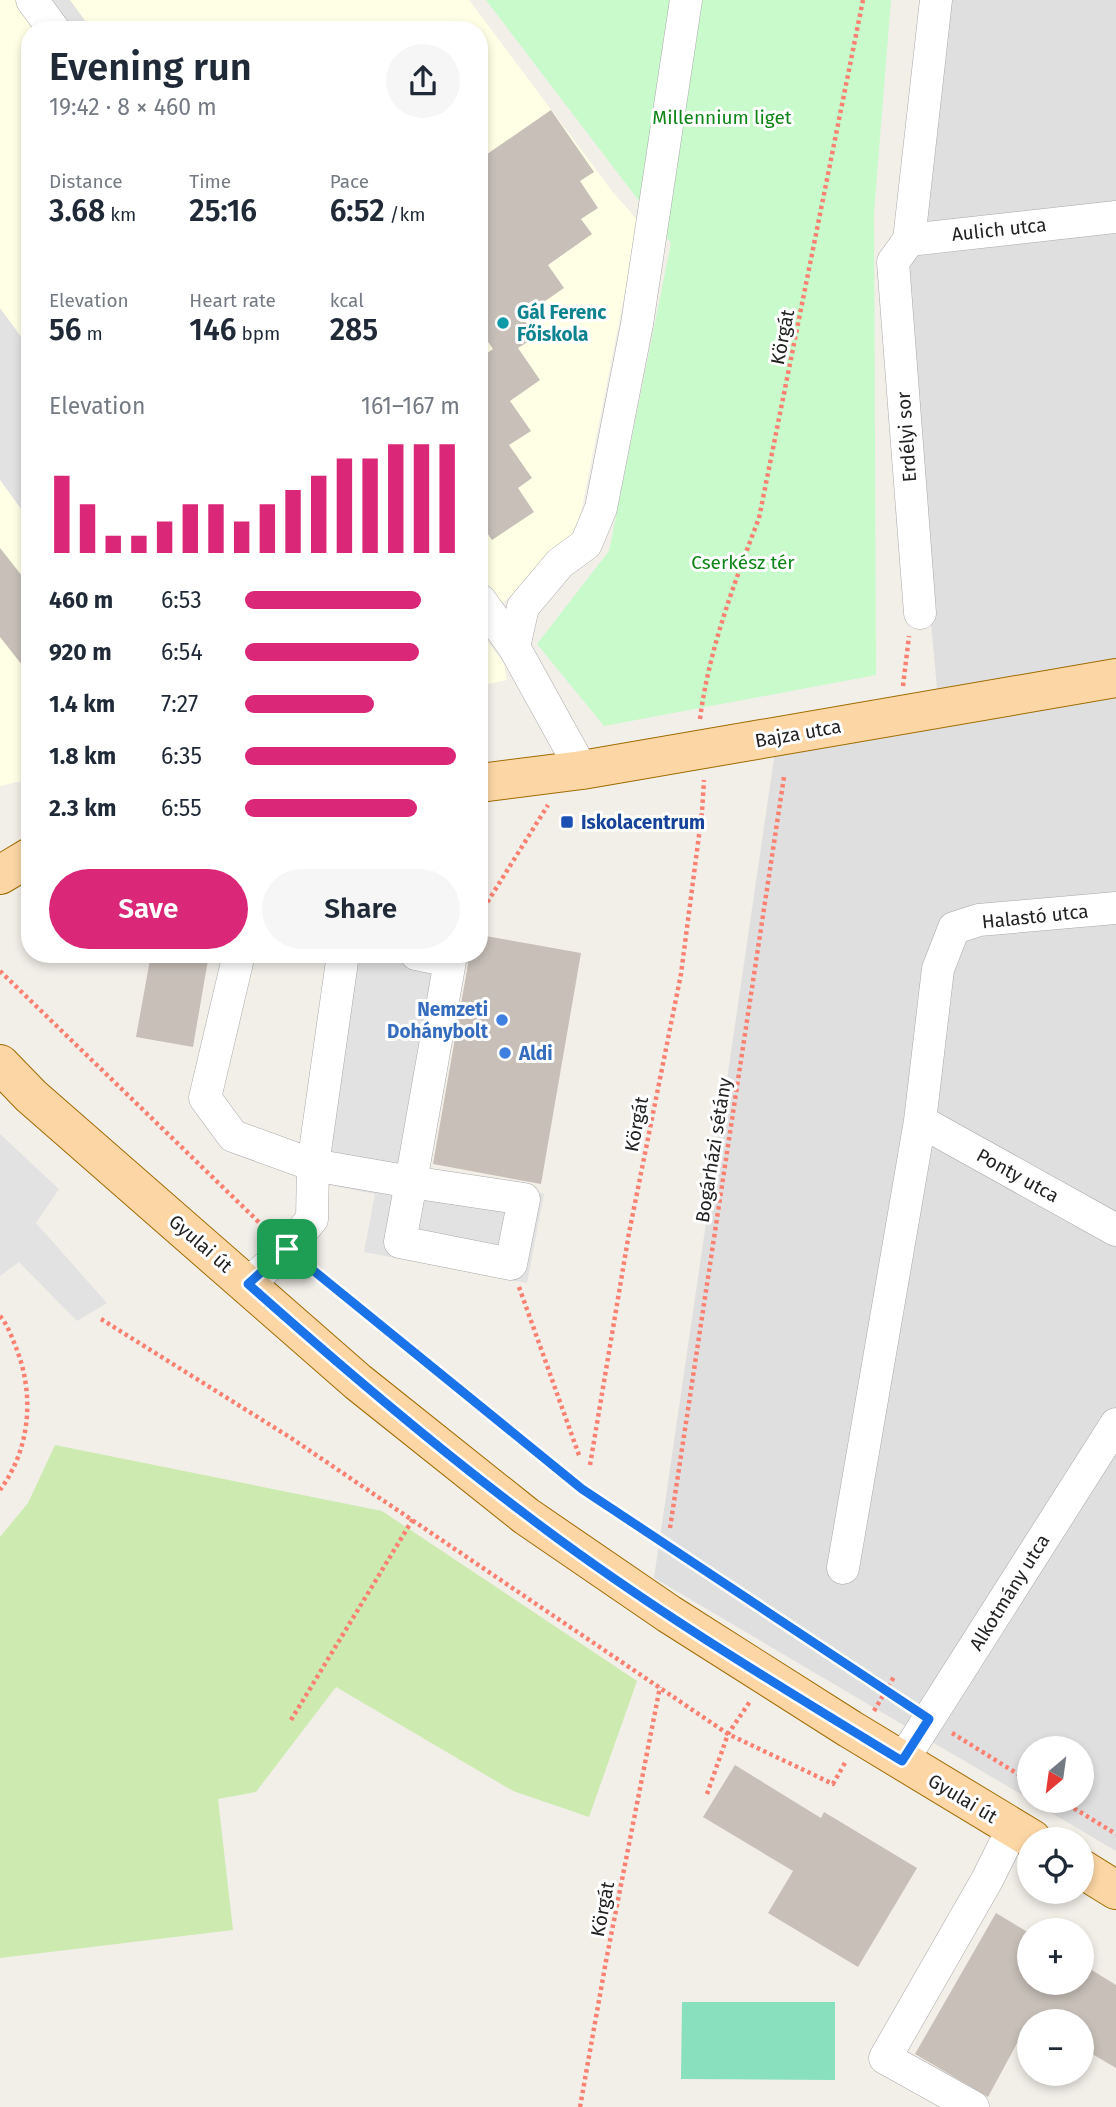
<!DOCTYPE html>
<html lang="en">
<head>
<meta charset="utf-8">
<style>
	:root { --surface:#fff; --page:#f6f6f7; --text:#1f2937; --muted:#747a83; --accent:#db2777 }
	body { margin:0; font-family:"Fira Sans",sans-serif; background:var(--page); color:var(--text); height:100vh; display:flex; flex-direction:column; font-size:26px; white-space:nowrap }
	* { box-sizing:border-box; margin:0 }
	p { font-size:23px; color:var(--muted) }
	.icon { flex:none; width:38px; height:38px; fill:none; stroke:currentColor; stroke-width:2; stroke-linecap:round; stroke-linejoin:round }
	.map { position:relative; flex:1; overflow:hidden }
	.panel { position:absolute; left:21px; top:21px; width:467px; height:942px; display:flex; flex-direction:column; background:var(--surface); border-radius:28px; box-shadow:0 4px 10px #0003 }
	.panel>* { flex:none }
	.needle { width:46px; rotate:209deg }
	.tools { position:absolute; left:1017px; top:1736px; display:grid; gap:14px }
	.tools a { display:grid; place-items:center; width:77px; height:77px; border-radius:50%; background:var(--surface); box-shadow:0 4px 10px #0003; font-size:35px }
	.pin { position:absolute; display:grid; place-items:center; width:60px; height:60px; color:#fff; margin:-30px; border-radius:14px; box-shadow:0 4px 10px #0006 }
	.round { display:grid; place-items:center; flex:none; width:74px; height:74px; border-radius:37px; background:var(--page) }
	.summary { display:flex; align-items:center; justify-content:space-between; height:119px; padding:0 28px }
	h1 { font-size:38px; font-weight:600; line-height:52px }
	.figures { display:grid; grid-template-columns:repeat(3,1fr); gap:10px; height:119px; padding:7px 28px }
	.figures div { display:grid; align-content:center }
	.figures b { font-size:30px; font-weight:600 }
	.figures small { font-size:19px; font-weight:400 }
	.figures p { font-size:19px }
	.chart { height:196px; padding:14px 28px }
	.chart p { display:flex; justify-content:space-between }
	.chart svg { width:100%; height:126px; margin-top:7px; stroke:var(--accent); stroke-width:6 }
	.primary-button { display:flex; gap:14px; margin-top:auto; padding:14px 28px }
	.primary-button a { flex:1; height:80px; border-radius:42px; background:var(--accent); color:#fff; font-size:28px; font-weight:600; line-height:80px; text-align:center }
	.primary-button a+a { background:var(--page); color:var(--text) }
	ul { padding:0 28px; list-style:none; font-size:23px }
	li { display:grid; grid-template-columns:112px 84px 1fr; align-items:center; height:52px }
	li i { height:18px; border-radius:9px; background:var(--accent) }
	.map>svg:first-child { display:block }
	.residential { fill:#e0dfdf }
	.education { fill:#ffffe5 }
	.grass { fill:#cdebb0 }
	.park { fill:#c8facc }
	.pitch { fill:#88e0be }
	.parking { fill:#e2e2e2 }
	.building { fill:#c7bfb8 }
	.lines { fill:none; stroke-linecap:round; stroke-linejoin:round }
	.minor-casing { stroke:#a9a9a9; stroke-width:33 }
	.major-casing { stroke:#a06b00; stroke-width:40 }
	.path { stroke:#fa8072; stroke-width:4.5; stroke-dasharray:3.5 3.5; stroke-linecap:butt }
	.minor { stroke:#fff; stroke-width:32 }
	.major { stroke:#fcd6a4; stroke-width:38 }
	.route-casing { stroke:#fff; stroke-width:14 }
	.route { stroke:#1a73e8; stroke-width:9 }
	.culture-dot { fill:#0f9aa8; stroke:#fff; stroke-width:2.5 }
	.transit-dot { fill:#1a4fb4; stroke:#fff; stroke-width:2.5 }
	.shop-dot { fill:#3f7fe0; stroke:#fff; stroke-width:2.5 }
	.labels { text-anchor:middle; stroke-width:6; stroke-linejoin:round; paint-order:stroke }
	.park-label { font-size:19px; fill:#0c8416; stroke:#fff }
	.street-label { font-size:19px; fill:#222; stroke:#fff }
	.culture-label { font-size:19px; font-weight:bold; fill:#0d838f; stroke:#fff; text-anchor:start }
	.transit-label { font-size:19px; font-weight:bold; fill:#164399; stroke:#fff; text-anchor:start }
	.shop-label { font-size:19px; font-weight:bold; fill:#366cbe; stroke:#fff; text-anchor:end }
</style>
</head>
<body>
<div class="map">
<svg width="1116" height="2107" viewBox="0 0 1116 2107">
	<rect width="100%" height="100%" fill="#f2efe9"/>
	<!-- residential -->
	<path class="residential" d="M944 0H1116V1851L1031 1801H1082V1748H1029V1799L654 1578 777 738 938 700 897 243Z"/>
	<!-- education -->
	<path class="education" d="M0 0H469L612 191 639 222 578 528 511 596 480 619V30H30V779L0 786Z
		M480 630 504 664 507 680 480 686Z"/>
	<!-- grass -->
	<path class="grass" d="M55 1445 382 1511 637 1681 589 1817 513 1791 336 1687 256 1792 218 1799 233 1930 0 1958V1537L28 1503Z"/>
	<!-- park -->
	<path class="park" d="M486 0H891L874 213 876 675 604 726 537 644 609 551 671 243Z"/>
	<!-- pitch -->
	<path class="pitch" d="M682 2002H835V2080L681 2079Z"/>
	<!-- parking -->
	<path class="parking" d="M52 0H70L92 30H74Z
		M0 308 30 349V521L0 480Z
		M358 954H463L422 1170 544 1194 527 1283 364 1252 375 1194 314 1182Z
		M0 1134 59 1189 36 1223 107 1303 77 1321 19 1262 0 1276Z"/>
	<!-- building -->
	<path class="building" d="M551 110 594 172 580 181 598 208 581 219 592 234 548 265 564 288 522 317 536 337 518 348 540 380 510 401 531 431 509 445 532 478 518 488 534 512 492 540 480 523V358L493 349 480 330V159Z
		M0 548 30 586V675L0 637Z
		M480 935 581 953 541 1184 433 1164 468 964 467 954H480Z
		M151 954H209L193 1047 136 1037Z
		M735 1765 821 1818 824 1812 917 1868 858 1967 768 1913 793 1871 703 1817Z
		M996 1913 1029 1933V1983H1082V1964L1116 1985V2068L1082 2048V2021H1029L988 2097 915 2054Z"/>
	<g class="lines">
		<defs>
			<path id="minor" d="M32 0 54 30
				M909 240 936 0
				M480 600 514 647 582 770
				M920 613 893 262 909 240 1116 217
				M514 647 523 607 560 563 586 544 601 508 637 324 686 0
				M239 954 205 1098 233 1136 313 1165 411 1182 450 961 416 954
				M920 1121 1116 1230
				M411 1182 524 1199 511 1264 400 1242Z
				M248 1284 287 1249 312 1219 313 1165 343 954
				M843 1568 920 1121 938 969 954 928 979 920 1116 908
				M902 1761 1116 1424
				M973 2107 885 2058 987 1880 1013 1828"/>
			<path id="major" d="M480 783 582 770 1116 678
				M0 875 30 857
				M0 1064 31 1096 358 1382 526 1516 669 1614 850 1729 1032 1839
				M1082 1869 1116 1890"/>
		</defs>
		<!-- minor casing -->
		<use href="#minor" class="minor-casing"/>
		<!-- major casing -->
		<use href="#major" class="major-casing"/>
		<!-- path -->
		<path class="path" d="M903 686 909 636
			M700 719C709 649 734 584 759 518L863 0
			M480 914 548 805
			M0 971 269 1232
			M307 1265 582 1489 906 1704
			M519 1287 580 1458
			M0 1316C7 1324 11 1335 15 1345 35 1393 31 1448 0 1490
			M101 1319 291 1438 728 1734 833 1784 846 1761
			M590 1465 629 1233 681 974 702 812 704 780
			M670 1528 784 777
			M874 1711 895 1675
			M291 1720 413 1519
			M952 1733 1029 1781
			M707 1794 728 1734 751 1700
			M1062 1801 1116 1834
			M580 2107 606 1961 660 1687"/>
		<!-- minor -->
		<use href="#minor" class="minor"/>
		<!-- major -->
		<use href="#major" class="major"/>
	</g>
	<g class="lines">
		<defs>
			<path id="route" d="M287 1249 582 1489 929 1719 902 1761C774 1683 644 1605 525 1514 429 1442 338 1364 248 1284Z"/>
		</defs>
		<!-- route casing -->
		<use href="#route" class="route-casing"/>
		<!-- route -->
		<use href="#route" class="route"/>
	</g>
	<!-- markers -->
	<circle class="culture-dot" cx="503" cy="323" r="7"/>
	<rect class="transit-dot" x="560" y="815" width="14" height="14" rx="3.5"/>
	<g class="shop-dot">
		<circle cx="502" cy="1020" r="7"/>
		<circle cx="505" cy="1053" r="7"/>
	</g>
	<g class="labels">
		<!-- park labels -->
		<g class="park-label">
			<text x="722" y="124">Millennium liget</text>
			<text x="743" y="569">Cserkész tér</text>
		</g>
		<!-- street labels -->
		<g class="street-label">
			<text transform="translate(999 229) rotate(-6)" y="7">Aulich utca</text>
			<text transform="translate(782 337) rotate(-79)" y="7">Körgát</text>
			<text transform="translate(906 437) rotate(-94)" y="7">Erdélyi sor</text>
			<text transform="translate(798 733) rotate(-10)" y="7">Bajza utca</text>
			<text transform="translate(1035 916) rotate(-6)" y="7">Halastó utca</text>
			<text transform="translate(636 1124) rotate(-79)" y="7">Körgát</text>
			<text transform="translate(713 1150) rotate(-81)" y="7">Bogárházi sétány</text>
			<text transform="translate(1018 1175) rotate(29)" y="7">Ponty utca</text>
			<text transform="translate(201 1243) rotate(41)" y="7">Gyulai út</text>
			<text transform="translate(1009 1592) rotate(-58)" y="7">Alkotmány utca</text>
			<text transform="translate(963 1798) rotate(31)" y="7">Gyulai út</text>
			<text transform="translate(602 1909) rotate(-79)" y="7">Körgát</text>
		</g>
		<!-- culture labels -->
		<g class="culture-label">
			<text x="517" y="319">Gál Ferenc<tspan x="517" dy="22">Főiskola</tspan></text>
		</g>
		<!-- transit labels -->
		<g class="transit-label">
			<text x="581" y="829">Iskolacentrum</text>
		</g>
		<!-- shop labels -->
		<g class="shop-label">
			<text x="488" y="1016">Nemzeti<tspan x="488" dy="22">Dohánybolt</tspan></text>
			<text x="519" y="1060" text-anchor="start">Aldi</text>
		</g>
	</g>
</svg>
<div class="tools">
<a><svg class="needle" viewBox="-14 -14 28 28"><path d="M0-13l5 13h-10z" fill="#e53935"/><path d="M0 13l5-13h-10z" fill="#747a83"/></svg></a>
<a><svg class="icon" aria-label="locate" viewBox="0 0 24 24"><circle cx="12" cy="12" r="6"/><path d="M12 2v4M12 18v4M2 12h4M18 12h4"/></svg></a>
<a>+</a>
<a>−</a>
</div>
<div class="pin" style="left:287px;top:1249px;background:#1e9e55"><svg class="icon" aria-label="arrive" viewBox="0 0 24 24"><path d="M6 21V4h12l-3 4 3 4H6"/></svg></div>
<section class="panel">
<div class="summary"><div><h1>Evening run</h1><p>19:42 · 8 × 460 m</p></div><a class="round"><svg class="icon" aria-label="share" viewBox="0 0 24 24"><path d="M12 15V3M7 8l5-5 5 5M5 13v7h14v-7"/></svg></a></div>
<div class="figures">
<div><p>Distance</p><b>3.68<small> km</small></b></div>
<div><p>Time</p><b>25:16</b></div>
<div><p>Pace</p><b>6:52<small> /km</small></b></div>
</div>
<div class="figures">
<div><p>Elevation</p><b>56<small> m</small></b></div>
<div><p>Heart rate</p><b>146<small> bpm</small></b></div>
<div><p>kcal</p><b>285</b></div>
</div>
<div class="chart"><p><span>Elevation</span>161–167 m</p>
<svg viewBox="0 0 160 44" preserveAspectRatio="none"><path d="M5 44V17M15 44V27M25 44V38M35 44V38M45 44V33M55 44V27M65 44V27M75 44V33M85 44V27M95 44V22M105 44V17M115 44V11M125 44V11M135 44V6M145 44V6M155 44V6"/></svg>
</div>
<ul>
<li><b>460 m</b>6:53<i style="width:82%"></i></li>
<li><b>920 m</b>6:54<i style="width:81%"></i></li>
<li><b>1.4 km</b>7:27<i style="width:60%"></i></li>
<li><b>1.8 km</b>6:35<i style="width:98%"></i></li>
<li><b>2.3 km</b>6:55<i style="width:80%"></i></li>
</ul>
<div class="primary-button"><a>Save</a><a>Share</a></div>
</section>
</div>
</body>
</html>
